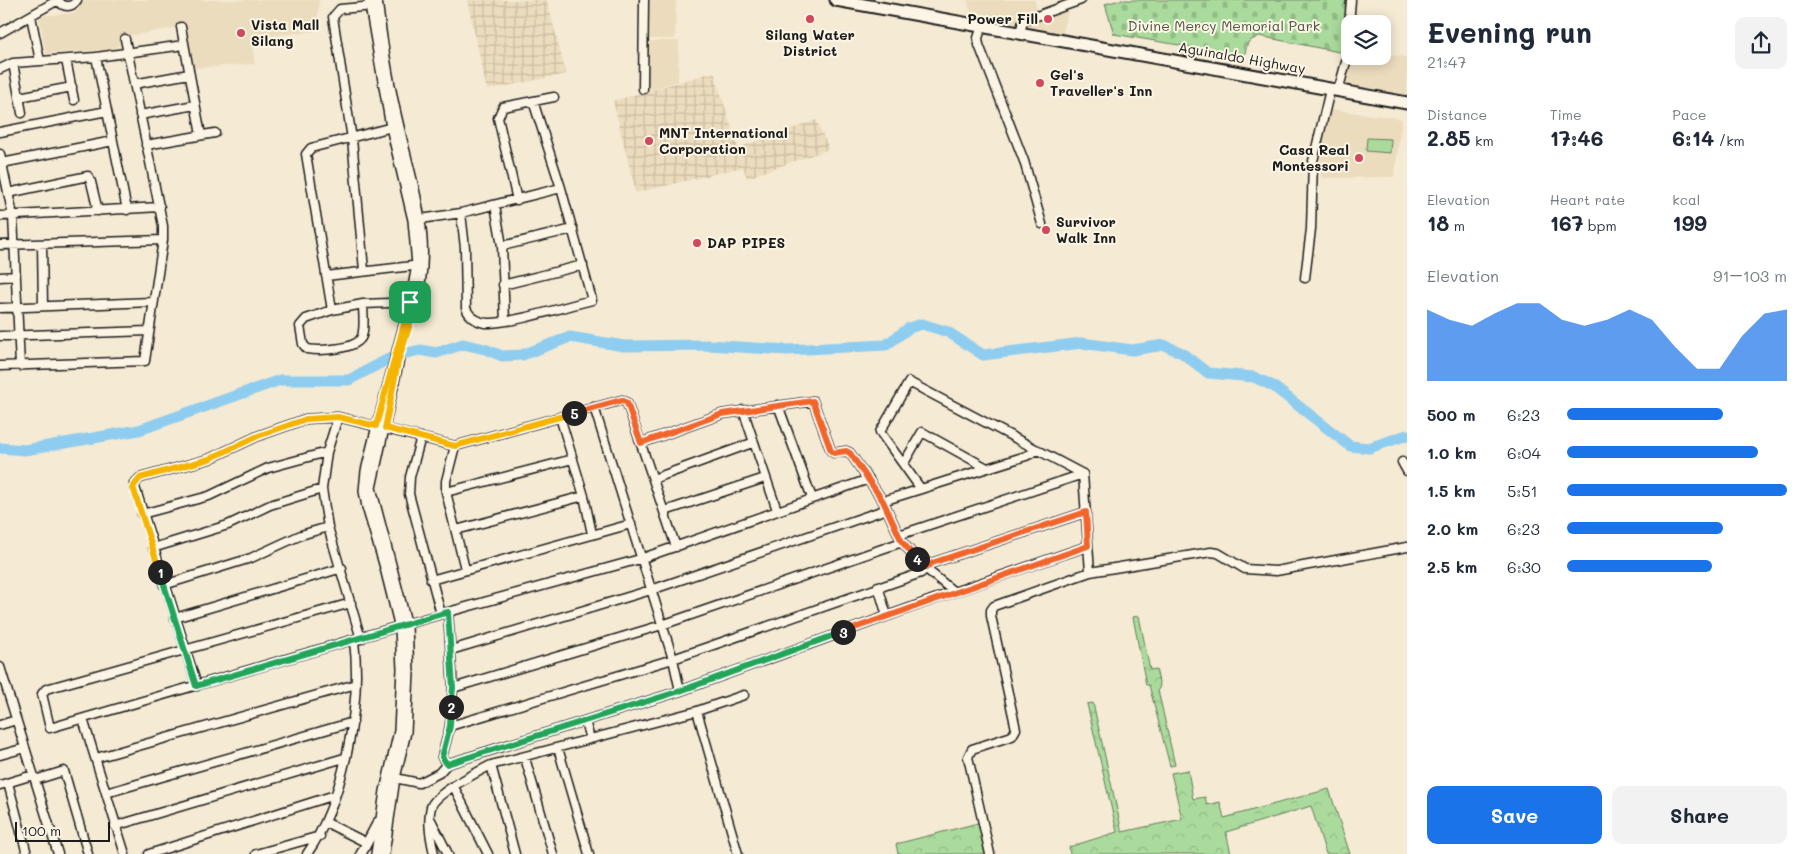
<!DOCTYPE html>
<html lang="en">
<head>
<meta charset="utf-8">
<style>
	:root { --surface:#fff; --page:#f2f2f3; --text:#1f2937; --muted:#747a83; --accent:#1a73e8 }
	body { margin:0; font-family:Mali,sans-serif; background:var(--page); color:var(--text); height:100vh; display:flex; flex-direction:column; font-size:19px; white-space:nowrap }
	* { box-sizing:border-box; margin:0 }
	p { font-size:16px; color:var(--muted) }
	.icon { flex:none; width:28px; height:28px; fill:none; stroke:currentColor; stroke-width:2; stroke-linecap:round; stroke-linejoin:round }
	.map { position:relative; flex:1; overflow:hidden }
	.details { display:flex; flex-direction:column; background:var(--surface); width:400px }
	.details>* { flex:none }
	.fabs { position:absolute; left:1341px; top:15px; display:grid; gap:10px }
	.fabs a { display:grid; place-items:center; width:50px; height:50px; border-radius:10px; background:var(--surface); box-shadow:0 2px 12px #0003; font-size:25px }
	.scale { position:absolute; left:15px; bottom:12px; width:95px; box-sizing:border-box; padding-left:5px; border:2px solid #1c1c1c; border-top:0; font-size:14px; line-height:18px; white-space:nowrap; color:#1c1c1c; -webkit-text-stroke:4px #fcf5e5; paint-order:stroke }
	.pin { position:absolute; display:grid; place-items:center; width:42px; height:42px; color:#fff; margin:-21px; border-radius:10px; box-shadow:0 2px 8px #0006 }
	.km { position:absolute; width:25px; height:25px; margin:-12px; border-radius:50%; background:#222; color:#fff; font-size:14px; line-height:25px; text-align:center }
	.round { display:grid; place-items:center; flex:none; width:52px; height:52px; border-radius:10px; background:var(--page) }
	.headline { display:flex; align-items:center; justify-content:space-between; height:85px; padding:0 20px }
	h1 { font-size:28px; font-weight:700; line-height:38px }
	.metrics { display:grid; grid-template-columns:repeat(3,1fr); gap:8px; height:85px; padding:5px 20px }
	.metrics div { display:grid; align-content:center }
	.metrics b { font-size:21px; font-weight:700 }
	.metrics small { font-size:14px; font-weight:400 }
	.metrics p { font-size:14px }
	.chart { height:140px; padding:10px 20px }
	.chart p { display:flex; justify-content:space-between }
	.chart svg { width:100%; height:90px; margin-top:5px; fill:var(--accent); opacity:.7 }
	.cta { display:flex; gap:10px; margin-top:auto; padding:10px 20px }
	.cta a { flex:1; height:58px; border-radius:10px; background:var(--accent); color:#fff; font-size:20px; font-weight:700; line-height:58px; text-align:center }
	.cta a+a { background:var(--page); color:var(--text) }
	ul { padding:0 20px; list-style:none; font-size:16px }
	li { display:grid; grid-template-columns:80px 60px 1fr; align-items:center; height:38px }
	li i { height:12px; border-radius:6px; background:var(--accent) }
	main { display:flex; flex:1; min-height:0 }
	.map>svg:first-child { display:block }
	.built { fill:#ecdcbe }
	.industrial { fill:url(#industrial-grid) }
	.forest { fill:url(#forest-crowns); stroke:#637c5c }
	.cemetery { fill:url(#cemetery-stones); stroke:#637c5c }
	.pitch { fill:#aadb9c; stroke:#637c5c }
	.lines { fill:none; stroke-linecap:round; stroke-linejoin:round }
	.river { stroke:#8fcdf0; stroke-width:11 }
	.minor-casing { stroke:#1c1c1c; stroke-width:11 }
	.tertiary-casing { stroke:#1c1c1c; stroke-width:12 }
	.primary-casing { stroke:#1c1c1c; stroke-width:15 }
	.minor { stroke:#fcf5e5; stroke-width:8 }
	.tertiary { stroke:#fcf5e5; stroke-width:9 }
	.primary { stroke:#fcf5e5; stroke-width:11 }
	.split-1-casing { stroke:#fff; stroke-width:10 }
	.split-2-casing { stroke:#fff; stroke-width:10 }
	.split-3-casing { stroke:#fff; stroke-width:10 }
	.split-4-casing { stroke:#fff; stroke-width:10 }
	.split-5-casing { stroke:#fff; stroke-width:10 }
	.split-6-casing { stroke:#fff; stroke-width:10 }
	.split-1 { stroke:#f5b400; stroke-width:6 }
	.split-2 { stroke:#22a559; stroke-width:6 }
	.split-3 { stroke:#22a559; stroke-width:6 }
	.split-4 { stroke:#f0652b; stroke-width:6 }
	.split-5 { stroke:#f0652b; stroke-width:6 }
	.split-6 { stroke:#f5b400; stroke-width:6 }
	.poi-dot { fill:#d1495b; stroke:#fcf5e5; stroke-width:2 }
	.labels { text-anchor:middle; stroke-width:4; stroke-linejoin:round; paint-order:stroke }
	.poi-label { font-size:14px; font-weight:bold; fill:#1c1c1c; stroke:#fcf5e5; text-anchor:start }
	.park-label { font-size:14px; fill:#475542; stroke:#fcf5e5 }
	.street-label { font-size:14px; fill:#1c1c1c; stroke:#fcf5e5 }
</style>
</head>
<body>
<main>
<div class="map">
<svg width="1407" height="854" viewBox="0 0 1407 854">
	<defs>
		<pattern id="industrial-grid" width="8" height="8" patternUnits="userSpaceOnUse" patternTransform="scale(1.25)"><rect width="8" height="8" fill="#ecdcbe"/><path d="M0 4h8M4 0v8" fill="none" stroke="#cabca3"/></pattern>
		<pattern id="forest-crowns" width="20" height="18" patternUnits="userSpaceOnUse" patternTransform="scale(1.25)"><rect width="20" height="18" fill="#aadb9c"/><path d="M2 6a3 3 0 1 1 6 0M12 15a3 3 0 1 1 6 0" fill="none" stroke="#92bb86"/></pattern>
		<pattern id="cemetery-stones" width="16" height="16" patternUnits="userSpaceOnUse" patternTransform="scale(1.25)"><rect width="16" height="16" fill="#aadb9c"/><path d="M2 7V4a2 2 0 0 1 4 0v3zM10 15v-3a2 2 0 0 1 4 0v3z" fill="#92bb86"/></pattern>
	</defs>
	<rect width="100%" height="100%" fill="#f5ead3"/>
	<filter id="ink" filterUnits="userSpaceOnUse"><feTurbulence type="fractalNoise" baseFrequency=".02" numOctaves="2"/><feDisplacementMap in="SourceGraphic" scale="10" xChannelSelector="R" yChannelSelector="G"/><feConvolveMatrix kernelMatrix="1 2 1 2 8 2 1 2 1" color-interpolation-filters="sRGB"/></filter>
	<g filter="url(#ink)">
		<!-- built -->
		<path class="built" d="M80 0H319L317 31 251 38 255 64 193 68 185 26 129 36 114 49 46 54 39 16 75 13Z
			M646 0H676L675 39H645Z
			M967 0H1034L1038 11 1026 16 1019 24 972 15Z
			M1069 6 1063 33 1024 27V23Z
			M646 41H679L678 81 646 91Z
			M1383 54 1407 57V95L1345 84 1351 56H1382Z
			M1328 109 1402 119 1394 177 1321 178 1320 140Z"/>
		<!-- industrial -->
		<path class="industrial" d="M467 0H547L566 74 487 90Z
			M714 72 738 148 816 120 829 149 747 178 743 167 636 193 613 101Z"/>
		<!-- forest -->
		<path class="forest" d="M1139 616 1150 670 1156 669 1160 686 1158 690 1175 765 1170 766 1149 685H1146L1133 617Z
			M1093 703 1122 832 1182 819 1171 773 1188 770 1193 799 1205 797 1207 805 1220 802 1224 818 1329 789 1350 854H1326L1311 806 1226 832 1231 854H1070L1069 847 1117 832 1087 704Z
			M978 823 985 854H898L896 844Z"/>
		<!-- cemetery -->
		<path class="cemetery" d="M1120 0H1348L1344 53 1259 36 1248 42 1244 56 1114 34 1105 4Z"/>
		<!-- pitch -->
		<path class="pitch" d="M1367 138 1391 139 1390 153 1366 151Z"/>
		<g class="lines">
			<!-- river -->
			<path class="river" d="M407 353 420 350 436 353 463 344 485 349 502 356 522 355 570 337 624 346 708 345 787 350 886 345 909 328 922 324 948 332 983 355 1082 343 1132 350 1164 345 1182 353 1208 373 1254 377 1273 386 1350 446 1369 448 1407 435
				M0 448 25 450 139 430 280 380H349L394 356"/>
			<defs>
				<path id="minor" d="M31 16 40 61
					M982 26 978 38 979 45 1024 161 1042 224
					M181 27 201 135
					M0 33 58 0C63 8 72 8 77 0
					M1020 33 1023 21 1081 0
					M96 57 127 210
					M66 60 74 100
					M13 63 22 113
					M0 69 13 63 96 57 184 45
					M134 84 189 74
					M643 89 644 0
					M1338 91 1346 62 1351 0
					M19 97 72 87
					M140 115 195 105
					M396 126 311 148 306 154 332 310 363 304 415 302
					M0 132 107 111
					M146 145 215 133
					M0 154 13 216 20 366
					M2 163 113 141
					M8 193 88 176 91 182 98 211
					M517 200 498 118 503 107 554 97
					M495 205 502 246 505 321
					M461 213 465 248 466 308C469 317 480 324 490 323 518 322 563 307 592 300L561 188 533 101
					M0 216 160 207
					M414 220 461 213 561 188
					M42 244 43 306
					M0 245 163 240
					M502 246 573 229
					M364 270 352 139 333 17 340 9 374 6
					M326 276 421 265
					M0 277 16 276
					M1305 278 1311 229 1313 161 1330 90
					M503 285 583 265
					M0 308 152 302
					M332 310 306 319 300 326 303 344 307 349C320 351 357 350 362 336 365 327 363 313 363 304
					M0 336 149 331
					M0 366 145 361 163 240V226L125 39
					M778 405 812 498
					M594 407 673 659 680 691
					M743 410 777 510
					M338 417 327 452 322 489 328 527 361 639
					M560 417 584 496 592 534
					M421 437 410 477 409 494 441 614
					M641 443 722 414 813 401 831 451 834 453 846 451 850 453 883 501 902 542 925 568 954 592
					M455 446 446 481V492L465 569
					M1402 462 1407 471
					M904 463 922 432 987 468
					M1083 474 1090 572
					M653 479 752 443
					M921 489 880 432 909 382 1083 474
					M446 492 573 459
					M883 501 1026 456 1038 450
					M665 511 765 478
					M142 514 209 496 268 468 327 452
					M456 530 584 496
					M899 535 1083 474
					M153 548 228 525 270 505 322 489
					M431 580 631 524
					M164 585 251 558 301 535 328 527
					M878 586 887 616
					M351 603 46 689 42 694 50 728 441 614 640 559 869 479
					M175 618 342 568
					M451 650 651 590 887 509
					M0 667 58 854
					M197 686 134 484 140 478 209 459 258 436 306 419 338 417 455 446 622 400 627 403 676 547
					M453 688 662 625 902 542
					M697 711 738 854
					M83 719 125 854
					M585 721 590 739
					M0 725 16 720
					M450 726 673 659 921 573 932 563 1086 512
					M558 748 589 854
					M0 755 25 748
					M96 758 356 684
					M525 758 553 854
					M447 764 442 757 450 726 453 688 448 612
					M491 765 515 854
					M395 778 419 783 439 773 447 764 680 691 954 592 1088 546
					M35 780 64 771 88 854
					M8 783 27 854
					M0 785 33 775
					M454 787 488 854
					M106 793 353 722
					M431 820 448 854
					M325 822 367 843
					M115 826 344 758
					M149 854 335 795
					M256 854 320 836
					M307 854C344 801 362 704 354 641
					M434 854C431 840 427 822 431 807 435 793 478 772 491 765L697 711 744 695
					M990 854 968 757 972 749 1012 736 1016 729 991 616V610L994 606 1090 572 1211 552 1218 553 1245 569 1276 571 1407 547"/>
				<path id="tertiary" d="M369 0 391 127 413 220 417 265 410 303 377 426 366 471 364 491 367 507 384 564 400 628 402 669 399 731 385 791 376 854
					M377 0C382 42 389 86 399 127 414 192 435 247 413 313
					M361 854 378 822
					M384 854 395 778 406 732 409 673 407 626 371 488 399 359"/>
				<path id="primary" d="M836 0 1407 103"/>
			</defs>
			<!-- minor casing -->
			<use href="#minor" class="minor-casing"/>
			<!-- tertiary casing -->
			<use href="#tertiary" class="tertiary-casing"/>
			<!-- primary casing -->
			<use href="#primary" class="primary-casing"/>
			<!-- minor -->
			<use href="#minor" class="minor"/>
			<!-- tertiary -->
			<use href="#tertiary" class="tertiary"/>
			<!-- primary -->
			<use href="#primary" class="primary"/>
		</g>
	</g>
	<g class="lines" filter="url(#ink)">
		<defs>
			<path id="split-1" d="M160 572 133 487 140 478 209 459 258 436 306 419 338 417 376 426 410 302"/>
			<path id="split-2" d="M160 572 196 686 448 612 453 688 451 707"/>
			<path id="split-3" d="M451 707 450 726 442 757 447 764 680 691 843 632"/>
			<path id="split-4" d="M843 632 1088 546 1086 512 932 563 926 568 917 559"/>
			<path id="split-5" d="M574 413 622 400 627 403 641 443 722 414 813 401 831 451 834 453 846 451 850 453 883 501 902 542 917 559"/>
			<path id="split-6" d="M410 302H417L398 362 385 428 455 446 574 413"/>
		</defs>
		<!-- split-1 casing -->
		<use href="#split-1" class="split-1-casing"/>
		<!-- split-2 casing -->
		<use href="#split-2" class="split-2-casing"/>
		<!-- split-3 casing -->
		<use href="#split-3" class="split-3-casing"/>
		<!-- split-4 casing -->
		<use href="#split-4" class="split-4-casing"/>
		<!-- split-5 casing -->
		<use href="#split-5" class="split-5-casing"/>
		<!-- split-6 casing -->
		<use href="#split-6" class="split-6-casing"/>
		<!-- split-1 -->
		<use href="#split-1" class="split-1"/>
		<!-- split-2 -->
		<use href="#split-2" class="split-2"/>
		<!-- split-3 -->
		<use href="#split-3" class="split-3"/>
		<!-- split-4 -->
		<use href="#split-4" class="split-4"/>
		<!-- split-5 -->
		<use href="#split-5" class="split-5"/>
		<!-- split-6 -->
		<use href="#split-6" class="split-6"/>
	</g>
	<!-- markers -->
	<g class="poi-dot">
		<circle cx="810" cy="19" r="5"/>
		<circle cx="1048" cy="19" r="5"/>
		<circle cx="241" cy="33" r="5"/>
		<circle cx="1040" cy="83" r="5"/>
		<circle cx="649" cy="141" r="5"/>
		<circle cx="1359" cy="158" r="5"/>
		<circle cx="1046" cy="230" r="5"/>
		<circle cx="697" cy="243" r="5"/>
	</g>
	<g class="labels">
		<!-- poi labels -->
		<g class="poi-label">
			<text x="1038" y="24" text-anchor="end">Power Fill</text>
			<text x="251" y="30">Vista Mall<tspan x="251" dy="16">Silang</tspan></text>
			<text x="810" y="40" text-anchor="middle">Silang Water<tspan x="810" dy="16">District</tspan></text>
			<text x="1050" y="80">Gel's<tspan x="1050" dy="16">Traveller's Inn</tspan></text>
			<text x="659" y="138">MNT International<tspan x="659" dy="16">Corporation</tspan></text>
			<text x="1349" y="155" text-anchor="end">Casa Real<tspan x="1349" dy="16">Montessori</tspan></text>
			<text x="1056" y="227">Survivor<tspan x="1056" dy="16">Walk Inn</tspan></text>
			<text x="707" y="248">DAP PIPES</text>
		</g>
		<!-- park labels -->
		<g class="park-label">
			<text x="1224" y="31">Divine Mercy Memorial Park</text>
		</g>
		<!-- street labels -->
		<g class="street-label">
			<text transform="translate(1242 58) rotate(10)" y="5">Aguinaldo Highway</text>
		</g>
	</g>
</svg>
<div class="fabs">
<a><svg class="icon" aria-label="layers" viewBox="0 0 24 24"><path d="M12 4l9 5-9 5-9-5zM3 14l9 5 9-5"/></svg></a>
</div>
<div class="scale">100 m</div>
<div class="pin" style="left:410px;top:302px;background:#1e9e55"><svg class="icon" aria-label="arrive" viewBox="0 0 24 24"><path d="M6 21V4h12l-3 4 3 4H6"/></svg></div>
<b class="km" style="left:160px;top:572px">1</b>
<b class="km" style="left:451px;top:707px">2</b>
<b class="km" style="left:843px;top:632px">3</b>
<b class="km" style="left:917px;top:559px">4</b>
<b class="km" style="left:574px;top:413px">5</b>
</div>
<section class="details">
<div class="headline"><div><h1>Evening run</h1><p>21:47</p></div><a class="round"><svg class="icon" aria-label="share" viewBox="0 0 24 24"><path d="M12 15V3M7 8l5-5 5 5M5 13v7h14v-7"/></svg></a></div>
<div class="metrics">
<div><p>Distance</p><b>2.85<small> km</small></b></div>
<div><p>Time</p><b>17:46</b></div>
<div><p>Pace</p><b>6:14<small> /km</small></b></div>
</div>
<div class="metrics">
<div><p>Elevation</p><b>18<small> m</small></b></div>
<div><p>Heart rate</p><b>167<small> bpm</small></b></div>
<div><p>kcal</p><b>199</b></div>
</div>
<div class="chart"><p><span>Elevation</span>91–103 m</p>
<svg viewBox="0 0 160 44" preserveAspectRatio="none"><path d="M0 44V9L10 14L20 17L30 11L40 6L50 6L60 14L70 17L80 14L90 9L100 14L110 27L120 38L130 38L140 22L150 11L160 9V44z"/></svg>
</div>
<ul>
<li><b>500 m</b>6:23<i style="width:71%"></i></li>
<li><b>1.0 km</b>6:04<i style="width:87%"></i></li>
<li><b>1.5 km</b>5:51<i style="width:100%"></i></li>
<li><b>2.0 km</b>6:23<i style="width:71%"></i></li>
<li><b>2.5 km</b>6:30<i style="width:66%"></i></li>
</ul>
<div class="cta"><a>Save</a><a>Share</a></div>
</section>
</main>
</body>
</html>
